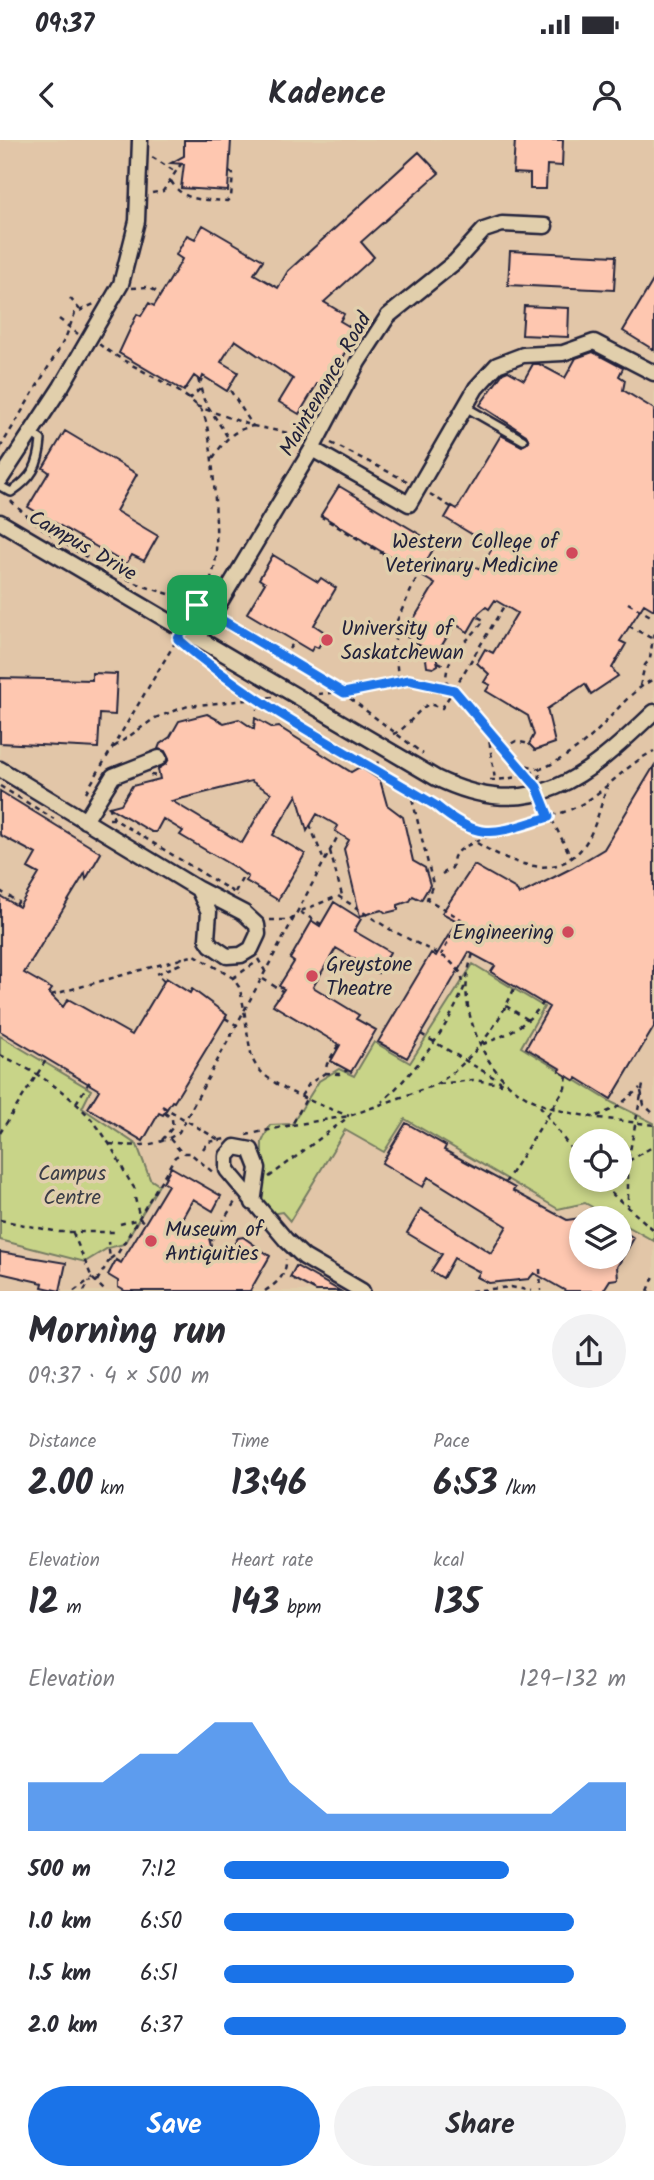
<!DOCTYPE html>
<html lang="en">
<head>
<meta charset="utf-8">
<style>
	:root { --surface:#fff; --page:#f2f2f3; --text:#2b2b33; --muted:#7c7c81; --accent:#1a73e8 }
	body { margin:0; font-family:Kalam,sans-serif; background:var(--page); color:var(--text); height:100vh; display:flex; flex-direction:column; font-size:26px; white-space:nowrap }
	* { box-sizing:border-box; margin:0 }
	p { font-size:23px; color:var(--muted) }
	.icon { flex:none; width:38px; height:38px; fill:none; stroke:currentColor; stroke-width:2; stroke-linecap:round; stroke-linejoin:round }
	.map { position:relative; height:1151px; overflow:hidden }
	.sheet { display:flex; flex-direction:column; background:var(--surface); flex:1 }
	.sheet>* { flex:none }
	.controls { position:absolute; left:569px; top:989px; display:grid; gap:14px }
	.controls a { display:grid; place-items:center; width:63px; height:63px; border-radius:50%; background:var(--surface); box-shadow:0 4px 10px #0003; font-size:35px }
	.pin { position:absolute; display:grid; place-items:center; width:60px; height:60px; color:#fff; margin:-30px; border-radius:14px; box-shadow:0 4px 10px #0006 }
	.round { display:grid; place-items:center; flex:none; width:74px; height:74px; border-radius:37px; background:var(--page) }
	.headline { display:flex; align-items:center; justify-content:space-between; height:119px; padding:0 28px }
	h1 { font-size:38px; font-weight:700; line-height:52px }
	.figures { display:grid; grid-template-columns:repeat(3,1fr); gap:10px; height:119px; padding:7px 28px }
	.figures div { display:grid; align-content:center }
	.figures b { font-size:35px; font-weight:700 }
	.figures small { font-size:19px; font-weight:400 }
	.figures p { font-size:19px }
	.chart { height:196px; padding:14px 28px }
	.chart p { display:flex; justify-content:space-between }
	.chart svg { width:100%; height:126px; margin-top:7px; fill:var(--accent); opacity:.7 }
	.cta { display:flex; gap:14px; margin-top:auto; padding:14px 28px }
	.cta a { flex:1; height:80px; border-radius:42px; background:var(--accent); color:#fff; font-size:28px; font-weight:700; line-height:80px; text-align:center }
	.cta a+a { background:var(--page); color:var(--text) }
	ul { padding:0 28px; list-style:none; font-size:23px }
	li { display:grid; grid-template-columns:112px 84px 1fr; align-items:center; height:52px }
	li i { height:18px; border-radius:9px; background:var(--accent) }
	.status { display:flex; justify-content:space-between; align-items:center; height:49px; padding:0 35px; background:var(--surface); direction:ltr }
	.status svg { height:19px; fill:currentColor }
	header { display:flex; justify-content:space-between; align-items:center; height:91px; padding:0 28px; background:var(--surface); font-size:32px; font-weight:700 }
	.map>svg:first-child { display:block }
	.built { fill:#e2c6a8; fill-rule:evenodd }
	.green { fill:#c8d488; stroke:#757b62; stroke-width:2; fill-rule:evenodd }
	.building { fill:#fec7b0; stroke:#22223b; stroke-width:2; fill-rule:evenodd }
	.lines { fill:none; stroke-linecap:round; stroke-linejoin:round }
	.lane-casing { stroke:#22223b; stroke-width:12 }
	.street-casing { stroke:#22223b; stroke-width:19 }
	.path { stroke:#22223b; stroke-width:2.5; stroke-dasharray:5 5; stroke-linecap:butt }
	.lane { stroke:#e1cfac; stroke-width:7 }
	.street { stroke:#e1cfac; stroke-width:14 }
	.route-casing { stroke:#fff; stroke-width:14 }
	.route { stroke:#1a73e8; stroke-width:9 }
	.poi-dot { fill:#d1495b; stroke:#e1cfac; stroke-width:2.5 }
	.labels { text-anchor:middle; stroke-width:7; stroke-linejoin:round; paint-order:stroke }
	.street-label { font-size:21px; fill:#22223b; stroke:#e1cfac }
	.poi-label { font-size:21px; fill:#22223b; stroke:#e1cfac; text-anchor:start }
	.park-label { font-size:21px; fill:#3b3d47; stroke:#e1cfac }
</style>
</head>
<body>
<div class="status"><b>09:37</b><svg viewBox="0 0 49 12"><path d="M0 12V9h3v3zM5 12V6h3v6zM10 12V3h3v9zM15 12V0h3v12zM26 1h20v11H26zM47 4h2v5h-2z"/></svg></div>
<header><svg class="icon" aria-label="back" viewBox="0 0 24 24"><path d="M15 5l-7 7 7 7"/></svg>Kadence<svg class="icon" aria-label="person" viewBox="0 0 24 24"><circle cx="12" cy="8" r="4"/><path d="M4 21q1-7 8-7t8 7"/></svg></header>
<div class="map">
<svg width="654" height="1151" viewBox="0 0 654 1151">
	<rect width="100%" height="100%" fill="#e1cfac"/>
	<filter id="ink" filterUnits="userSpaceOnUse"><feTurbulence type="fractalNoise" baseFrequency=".0143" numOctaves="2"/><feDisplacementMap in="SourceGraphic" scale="14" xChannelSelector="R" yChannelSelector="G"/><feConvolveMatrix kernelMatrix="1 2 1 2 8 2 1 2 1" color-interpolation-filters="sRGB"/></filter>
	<g filter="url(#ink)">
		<!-- built -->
		<path class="built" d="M0 0H654V1151H0ZM581 1001H620V1040H581ZM581 1078H620V1116H581Z"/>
		<!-- green -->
		<path class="green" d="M473 824 544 867 521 907 613 963 654 983V1101L620 1082V1078H612L585 1063 558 1069 405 979 384 1012 345 990 290 1081 282 1072 271 1074 261 1062 262 1002 270 985 292 984 319 941 339 929 354 936 374 902 410 923ZM581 1001H620V1040H581Z
			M0 896 91 950 82 968 137 1005 150 1039 159 1045 124 1104 108 1108 85 1122 0 1100Z"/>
		<!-- building -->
		<path class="building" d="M184 0H231L228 51 181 48 184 24 171 23 184 16Z
			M515 0H563L562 26 547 25 546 49H530V34L513 33Z
			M419 12 439 33 361 102 374 117 324 162 344 174 340 181 357 191 339 223 343 225 328 250 317 244 299 274 279 262 293 239 235 200 221 222 238 232 227 251 203 236 201 241 194 236 184 251 119 213 137 174 141 176 149 163 154 166 176 130 182 119 176 115 187 95 195 99 203 85 263 120 254 134 278 148 288 131Z
			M510 111 616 116 614 150 508 145Z
			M654 139V210L623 191Z
			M524 166 569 168 568 197 522 195Z
			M593 212 623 228 619 236 625 240 623 250 654 269V470L644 464 620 501 626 504 612 528 618 536 591 554 585 544 547 569 555 603 535 610 529 604 534 595 528 576 486 551 490 545 484 542 489 534 477 523 485 509 493 513 517 473 495 460 489 469 486 467 479 473 468 492 455 484 436 515 438 525 433 528 427 527 426 519 420 515 424 508 404 495 435 444 321 375 339 346 436 404 426 422 441 432 444 427 453 432 460 419 480 429 493 407 445 378 452 366 457 369 501 295 522 306 529 301 526 295 480 265 503 233 508 231 524 240 533 224H539L565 238 576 218Z
			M65 291 137 334 116 371 158 396 144 421 132 415 126 424 28 367 49 332 43 328Z
			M273 415 318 442 321 438 336 448 314 485 326 493 318 508 314 506 311 511 247 473 265 443 259 439Z
			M92 533 117 534 115 575 100 574 98 608 0 603V538L92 540Z
			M207 574 224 583 239 579 254 589 255 578 273 588 279 587 351 632 360 627 380 640 387 665 403 677 413 721 425 728 430 745 421 760 413 756 410 761 398 765V770L386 773 382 770 360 776 344 709 349 700 335 691 338 686 317 674 307 691 297 655 273 695 305 714 278 760 246 741 248 737 236 728 180 695 183 691 163 679 156 692H152L109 667 121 664 132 646 160 639 158 629 166 624 169 619 165 611 158 609 160 604 170 597 179 581ZM251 641 271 653 242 703 172 661Z
			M654 626V887L611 959 577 938 575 941 559 931 561 929 526 908 549 867 491 832 495 826 469 812 407 918 378 902 431 813 436 816 457 781 442 773 474 725 516 749 519 755 572 728 604 709Z
			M0 651 101 713 86 739 85 733 24 833 52 849 49 853 63 867 68 859 132 895 166 838 190 853 192 849 227 875 174 962 172 961 163 975 159 973 143 1001 88 968 99 950 0 891V756L19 767 39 734 28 728 36 714 0 695Z
			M334 762 361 779 354 791 390 812 378 833 336 808 313 847 359 875 356 879 376 890 351 932 331 921 340 905 273 865 284 849 279 846 294 822 290 819 312 781 320 786Z
			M406 983 446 1006 444 1010 515 1048 513 1051 567 1080 581 1078V1116H620V1089L634 1098 617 1127 618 1139 610 1140 603 1151H566L534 1133 529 1139 489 1143 477 1137 480 1132 454 1118 443 1138 431 1131 442 1114 407 1093 421 1069 491 1113 507 1086 428 1037 423 1047 382 1023Z
			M171 1027 221 1056 213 1071 193 1059 179 1084 199 1096 203 1090 208 1094 212 1110 218 1111 225 1119 238 1098 243 1097 270 1116 250 1151H125L118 1147V1141L108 1135 116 1120 121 1123 168 1045 163 1042Z
			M0 1112 66 1123 60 1151 42 1147 43 1143 0 1133Z
			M296 1126 340 1151H316L290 1137Z"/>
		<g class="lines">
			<defs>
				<path id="lane" d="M467 268 523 300
					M0 346 11 352C32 338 39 326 41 300L30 292"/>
				<path id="street" d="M312 309 409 364 476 248 497 225 523 215 563 213 594 202 654 233
					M0 340 61 247 121 144 137 81 140 0
					M0 382 436 638C533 685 586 637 654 572
					M199 497 312 309 358 222 388 176 455 122 484 90 502 84 545 86
					M0 629 198 749
					M85 681 113 636 159 618
					M198 749 244 773 257 785 258 794 251 809 241 815 227 816 211 805 207 799 209 772Z
					M253 1063 258 1028 251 1010 235 1007 227 1016V1030L286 1100 304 1117 362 1151"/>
			</defs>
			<!-- lane casing -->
			<use href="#lane" class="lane-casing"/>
			<!-- street casing -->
			<use href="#street" class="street-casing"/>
			<!-- path -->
			<path class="path" d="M152 17 176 32
				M171 41C184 63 204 59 227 61L231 57 233 34 229 31
				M152 53 163 51 181 24
				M132 148 148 147 162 154
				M70 158 80 170
				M59 179 78 194
				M99 204C126 226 183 247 202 271 213 287 219 403 215 424 211 444 200 460 190 477
				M198 239 204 260 227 296
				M189 260 200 249
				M196 266 253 286 304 296
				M331 303 409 342
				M0 308 65 199 75 173 94 164
				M213 318C225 300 231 291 253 286L230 250
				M430 354 451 367
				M11 361C41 392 92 422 132 441 154 452 180 454 202 468
				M320 376 418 435 394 487 398 541
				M628 463 654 478
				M222 480 343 553 423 614
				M629 486 651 498
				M191 511 256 559
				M283 517 295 501
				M438 522 447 526
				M640 546 645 525 650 519 654 489
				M454 549 504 466
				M318 554 356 551 409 540 454 549 532 641
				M273 557 256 559 434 665 459 685 494 694
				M256 559 257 570
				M488 592 495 640
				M393 594C408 589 415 571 429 564L442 568 454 549 446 541C446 511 469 503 484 480L476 476
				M114 607 155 578 188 566 256 559
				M503 608 516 601 529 604
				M517 623 541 629 539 640
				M150 635 160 636
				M374 636 379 617
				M490 640C531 640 574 616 601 587 618 569 632 550 654 539
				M0 646 54 679
				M410 650 433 744 427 759 461 779 441 815
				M86 652 176 501
				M543 662 572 719
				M109 666 114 679
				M109 679H114L238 755
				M310 685 324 721
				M477 703C510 723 558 744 585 704 596 688 600 666 607 648
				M330 711 343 759
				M442 734 452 728C453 724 453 720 454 717 462 699 543 679 564 672 600 660 621 627 654 611
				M0 751 18 762 15 767
				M235 752 244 735
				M301 771 338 756 391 790 448 819 461 833 464 848C445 893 417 929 382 962
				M300 772 321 784
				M270 780H290L296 776
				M473 814C463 842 465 864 475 892 506 977 577 974 654 985
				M258 819 265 831
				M233 838 255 823
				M263 839 282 851
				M164 841 157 834 180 824 182 817
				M51 855 195 815 233 838 239 847C246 870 246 894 252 917 259 945 324 966 349 976
				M506 866 527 879
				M225 878 238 886
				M421 894 503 943
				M483 904C508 895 532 882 546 858
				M0 915C42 934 84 962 108 1002 120 1020 124 1035 138 1053
				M325 933 339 934 348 930
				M439 944 473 940 502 944
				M641 951 644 965 654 974
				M301 956 309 944 325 933 327 924 339 904
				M76 963 92 938
				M162 966 219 1000
				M540 966 581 1023
				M597 976 616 968 640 948
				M292 985 349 976 435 945C470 924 498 886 514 849
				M0 993 48 917
				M246 995 292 985 306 959
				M170 999 182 1013H190L215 1034
				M162 1000 173 987 172 979 165 973
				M110 1004C133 1007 159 1007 179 992L339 694
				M203 1009 208 1002 226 999
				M620 1026 654 1006
				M269 1037 347 978
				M596 1040 654 1090
				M505 1043 565 948 567 935
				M135 1058 139 1075
				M628 1069V1021L643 945
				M139 1078 145 1083
				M0 1080 59 1092H114
				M120 1084 136 1080
				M73 1093 92 1138 105 1151
				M211 1101 236 1060
				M110 1119 118 1113 175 1017 182 1013
				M540 1129 541 1151
				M97 1141 110 1119 108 1102
				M54 1151V1149
				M74 1151 92 1138
				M84 1151 90 1141
				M265 1151C277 1143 287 1135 286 1119
				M471 1151 511 1147 532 1151
				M648 1151 654 1136"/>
			<!-- lane -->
			<use href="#lane" class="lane"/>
			<!-- street -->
			<use href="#street" class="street"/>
		</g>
	</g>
	<g class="lines" filter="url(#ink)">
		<defs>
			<path id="route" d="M197 465 344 553 409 540 454 550 537 647 549 677C495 693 482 704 435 665 348 612 254 566 178 499Z"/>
		</defs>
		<!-- route casing -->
		<use href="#route" class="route-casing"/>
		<!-- route -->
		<use href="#route" class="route"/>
	</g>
	<!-- markers -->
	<g class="poi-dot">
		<circle cx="572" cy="413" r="7"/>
		<circle cx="327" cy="500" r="7"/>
		<circle cx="568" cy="792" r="7"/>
		<circle cx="312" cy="836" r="7"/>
		<circle cx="151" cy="1101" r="7"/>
	</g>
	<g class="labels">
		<!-- street labels -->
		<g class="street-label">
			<text transform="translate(325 244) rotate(-60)" y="7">Maintenance Road</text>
			<text transform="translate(83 405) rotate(30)" y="7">Campus Drive</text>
		</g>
		<!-- poi labels -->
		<g class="poi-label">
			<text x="558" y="408" text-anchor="end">Western College of<tspan x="558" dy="24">Veterinary Medicine</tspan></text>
			<text x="341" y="495">University of<tspan x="341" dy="24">Saskatchewan</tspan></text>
			<text x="554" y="799" text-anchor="end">Engineering</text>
			<text x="326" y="831">Greystone<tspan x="326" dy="24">Theatre</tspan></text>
			<text x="165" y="1096">Museum of<tspan x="165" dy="24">Antiquities</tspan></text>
		</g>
		<!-- park labels -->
		<g class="park-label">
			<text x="72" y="1040">Campus<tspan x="72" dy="24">Centre</tspan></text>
		</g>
	</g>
</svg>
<div class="controls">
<a><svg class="icon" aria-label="locate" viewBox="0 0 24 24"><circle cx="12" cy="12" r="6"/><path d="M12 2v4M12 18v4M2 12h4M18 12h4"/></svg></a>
<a><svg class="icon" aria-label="layers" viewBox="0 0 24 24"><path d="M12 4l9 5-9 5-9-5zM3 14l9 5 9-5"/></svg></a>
</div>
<div class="pin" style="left:197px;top:465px;background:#1e9e55"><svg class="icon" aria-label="arrive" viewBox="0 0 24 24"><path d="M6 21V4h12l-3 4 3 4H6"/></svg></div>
</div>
<section class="sheet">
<div class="headline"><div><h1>Morning run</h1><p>09:37 · 4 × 500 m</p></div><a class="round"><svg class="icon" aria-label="share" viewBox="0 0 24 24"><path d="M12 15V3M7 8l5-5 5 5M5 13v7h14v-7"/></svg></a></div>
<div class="figures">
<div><p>Distance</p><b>2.00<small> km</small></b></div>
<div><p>Time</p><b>13:46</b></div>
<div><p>Pace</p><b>6:53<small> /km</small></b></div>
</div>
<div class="figures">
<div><p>Elevation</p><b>12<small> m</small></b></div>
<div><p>Heart rate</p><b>143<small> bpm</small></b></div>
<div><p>kcal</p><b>135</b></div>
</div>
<div class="chart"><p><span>Elevation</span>129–132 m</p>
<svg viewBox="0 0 160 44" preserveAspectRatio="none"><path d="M0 44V27L10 27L20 27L30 17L40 17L50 6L60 6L70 27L80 38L90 38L100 38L110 38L120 38L130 38L140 38L150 27L160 27V44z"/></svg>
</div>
<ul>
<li><b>500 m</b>7:12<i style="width:71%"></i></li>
<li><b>1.0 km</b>6:50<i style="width:87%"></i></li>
<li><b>1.5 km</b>6:51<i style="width:87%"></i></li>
<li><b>2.0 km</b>6:37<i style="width:100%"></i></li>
</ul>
<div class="cta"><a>Save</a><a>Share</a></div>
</section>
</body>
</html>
